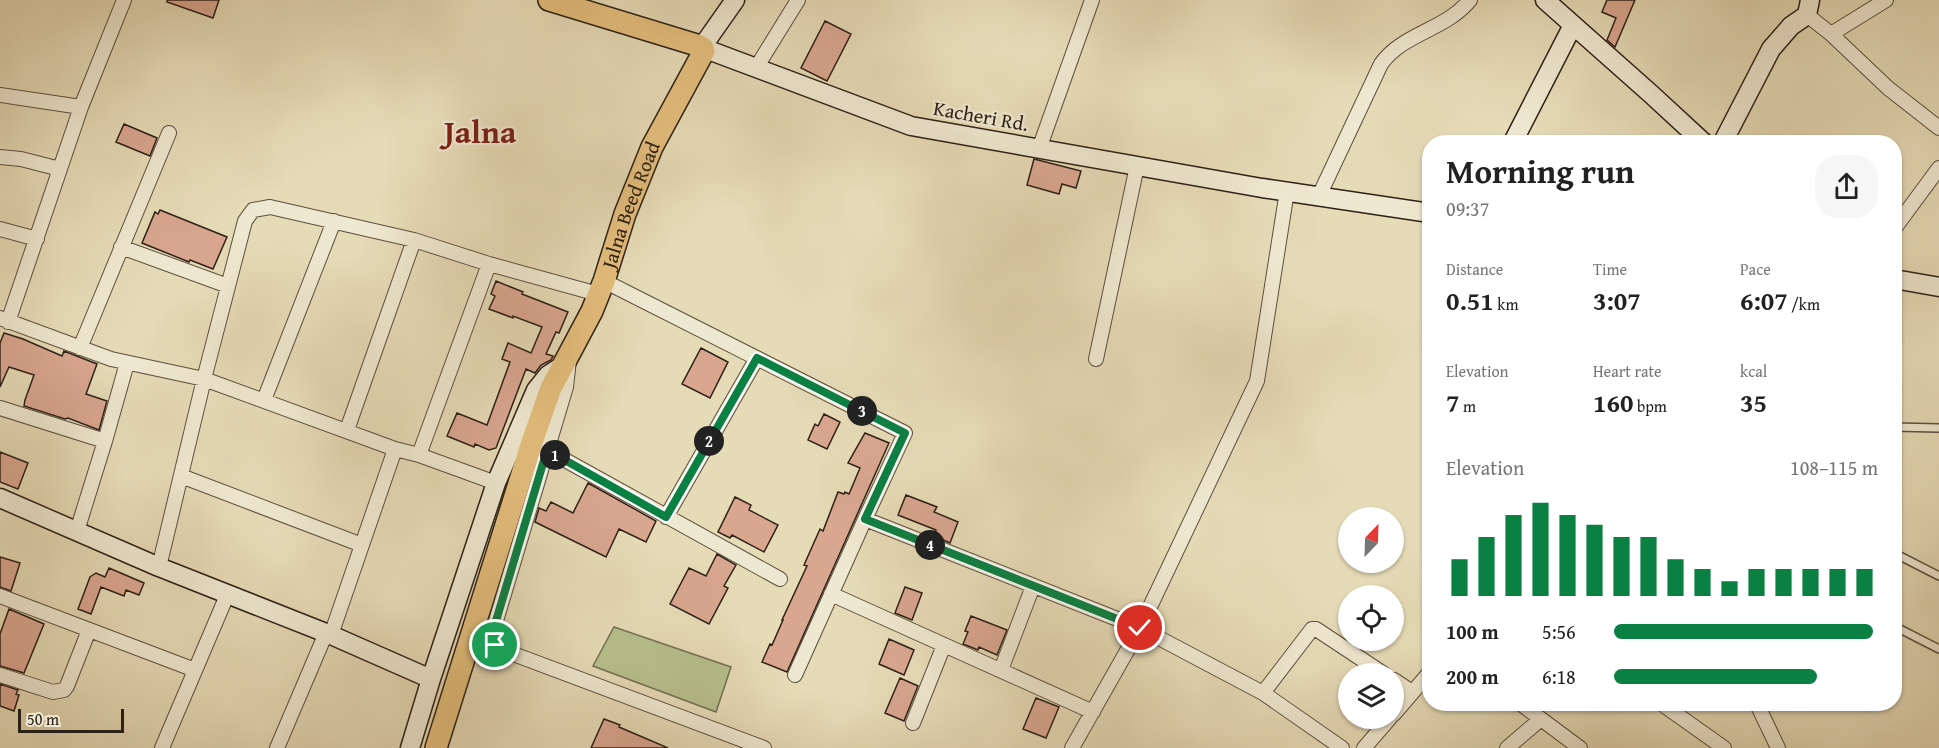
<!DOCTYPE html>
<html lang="en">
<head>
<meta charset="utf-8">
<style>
	:root { --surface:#fff; --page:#f6f6f6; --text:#222; --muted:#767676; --accent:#0b8043 }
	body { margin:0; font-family:"Gentium Book Plus",serif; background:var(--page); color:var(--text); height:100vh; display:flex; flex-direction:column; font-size:22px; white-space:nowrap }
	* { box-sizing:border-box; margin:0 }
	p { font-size:20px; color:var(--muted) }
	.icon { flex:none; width:33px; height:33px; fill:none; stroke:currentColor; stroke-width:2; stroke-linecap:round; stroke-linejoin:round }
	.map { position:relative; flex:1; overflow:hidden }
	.panel { position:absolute; left:1422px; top:135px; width:480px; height:576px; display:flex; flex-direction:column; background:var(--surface); border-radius:24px; box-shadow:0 2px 4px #0004 }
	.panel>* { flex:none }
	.needle { width:39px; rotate:23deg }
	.fabs { position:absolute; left:1338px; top:507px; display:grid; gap:12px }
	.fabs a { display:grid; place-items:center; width:66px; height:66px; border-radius:50%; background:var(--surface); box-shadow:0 2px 4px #0004; font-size:30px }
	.scale { position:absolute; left:18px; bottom:15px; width:106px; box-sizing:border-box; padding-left:6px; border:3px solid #2d2016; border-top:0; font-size:16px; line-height:21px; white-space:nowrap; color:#2d2016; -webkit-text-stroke:4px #efe8d0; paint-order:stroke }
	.pin { position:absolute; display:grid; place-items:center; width:51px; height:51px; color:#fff; margin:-26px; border:3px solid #fff; border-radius:50%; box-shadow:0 2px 6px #0007 }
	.km { position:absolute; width:30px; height:30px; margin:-15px; border-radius:50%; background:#222; color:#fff; font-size:16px; line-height:30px; text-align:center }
	.round { display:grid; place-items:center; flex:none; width:63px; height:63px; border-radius:24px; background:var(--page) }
	.summary { display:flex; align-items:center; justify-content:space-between; height:102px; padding:0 24px }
	h1 { font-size:33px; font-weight:700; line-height:45px }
	.metrics { display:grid; grid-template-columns:repeat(3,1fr); gap:9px; height:102px; padding:6px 24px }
	.metrics div { display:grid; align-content:center }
	.metrics b { font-size:26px; font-weight:700 }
	.metrics small { font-size:16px; font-weight:400 }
	.metrics p { font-size:16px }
	.chart { height:168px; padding:12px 24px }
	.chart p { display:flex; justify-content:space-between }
	.chart svg { width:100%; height:108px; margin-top:6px; stroke:var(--accent); stroke-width:6 }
	ul { padding:0 24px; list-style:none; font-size:20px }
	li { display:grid; grid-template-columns:96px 72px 1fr; align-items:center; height:45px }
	li i { height:15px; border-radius:8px; background:var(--accent) }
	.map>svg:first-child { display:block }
	.green { fill:#b7c08d; stroke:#727052; stroke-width:1.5 }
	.building { fill:#d9a690; stroke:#2d2016; stroke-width:1.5 }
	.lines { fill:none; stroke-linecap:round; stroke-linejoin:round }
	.lane-casing { stroke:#5b4f3e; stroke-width:10 }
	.street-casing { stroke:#5b4f3e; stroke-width:16 }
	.secondary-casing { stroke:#2d2016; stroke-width:21 }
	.primary-casing { stroke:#2d2016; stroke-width:24 }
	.lane { stroke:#efe8d0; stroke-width:7 }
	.street { stroke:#efe8d0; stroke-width:14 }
	.secondary { stroke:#efe8d0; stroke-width:18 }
	.primary { stroke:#e3be7c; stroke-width:21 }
	.route-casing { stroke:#fff; stroke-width:12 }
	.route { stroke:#0b8043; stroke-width:8 }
	.labels { text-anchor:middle; stroke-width:4.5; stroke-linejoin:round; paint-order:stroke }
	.street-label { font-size:20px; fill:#2d2016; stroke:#efe8d0 }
	.town-label { font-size:32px; font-weight:bold; fill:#7a1f14; stroke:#efe8d0 }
</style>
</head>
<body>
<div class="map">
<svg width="1939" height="748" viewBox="0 0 1939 748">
	<rect width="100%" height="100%" fill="#e6dbb7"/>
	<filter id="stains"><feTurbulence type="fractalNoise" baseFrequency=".00333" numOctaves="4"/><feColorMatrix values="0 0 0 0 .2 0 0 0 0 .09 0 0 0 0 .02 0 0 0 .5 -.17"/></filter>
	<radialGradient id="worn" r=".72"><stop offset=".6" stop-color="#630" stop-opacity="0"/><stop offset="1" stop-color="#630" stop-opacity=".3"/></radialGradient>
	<!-- green -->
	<path class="green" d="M614 627 731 667 716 712 593 666Z"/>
	<!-- building -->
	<path class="building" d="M167 0H219L213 18 167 2Z
		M1607 0H1635L1615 47 1607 40 1616 18 1602 12Z
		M825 21 851 34 827 81 801 68Z
		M124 124 157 138 150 156 116 142Z
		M1034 159 1081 171 1076 188 1062 184 1059 194 1027 185Z
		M160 210 227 237 213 269 190 260 189 262 142 243 155 212 158 214Z
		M496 281 523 292 522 294 568 312 559 333 556 332 546 354 553 356 551 360 541 365 535 373 526 369 496 448 489 450 475 444 474 447 447 436 457 413 487 425 510 362 502 359 508 343 531 353 542 327 513 316V318L489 309 495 296 491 294Z
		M4 333 23 339 62 356 64 351 97 364 86 394 107 401 99 430 68 418 65 419 24 406 25 400 34 375 9 367 0 387V343Z
		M701 348 728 362 710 398 682 384Z
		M824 414 840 422 827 449 808 440 815 424 818 426Z
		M865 433 889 443 787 672 762 662 770 644 772 645 783 620H782L807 566 804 565 820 529 823 531 838 492 844 494 845 492 849 494 860 468 848 463Z
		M0 452 28 463 18 489 0 482Z
		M588 483 656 521 646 542 619 529 606 557 535 522 539 508 546 511 551 502 573 513Z
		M906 495 937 507 934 512 958 522 950 543 934 536 936 530 898 515Z
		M735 497 751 505 749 510 778 525 764 552 732 535 730 538 718 532Z
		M717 554 736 565 724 586 728 588 709 624 670 604 689 568 706 576Z
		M0 557 20 563 11 591 0 587Z
		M109 568 144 583 139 595 126 590 124 596 101 587 91 614 78 609 90 577 96 573 105 577Z
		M905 587 922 593 912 620 895 613Z
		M9 609 44 624 24 673 0 666V634Z
		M971 616 1007 630 997 655 979 647 978 650 963 644 968 632 965 631Z
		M889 639 914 650 904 675 879 664Z
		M900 678 918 686 904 721 885 713Z
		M0 684 18 690 16 694 19 695 14 711 0 706Z
		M1036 698 1059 707 1046 738 1023 729Z
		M604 719 620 725 619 727 668 748H591Z"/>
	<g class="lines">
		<defs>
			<path id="lane" d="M1894 427 1939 428
				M1894 553 1939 576
				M1894 626 1939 649"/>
			<path id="street" d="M1807 15 1831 34 1888 88 1939 128
				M1831 34 1886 0
				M756 68 798 0
				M0 95 81 107
				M1039 149 1092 0
				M0 157 21 159 60 169
				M1319 196 1381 64C1403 33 1446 30 1470 0
				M0 229 37 239
				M1894 229 1939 168
				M121 247 228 286
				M604 281 905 433 865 519 1140 628 1263 693 1342 748
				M0 318 111 359 204 379 395 449 419 455 496 483
				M8 322 81 107 124 0
				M80 348 169 133
				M1096 359 1137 166
				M569 360 566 387 493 631 491 641 500 649 764 748
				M264 400 334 221
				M0 408 105 441
				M347 430 414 240
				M547 450 780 579
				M419 455 489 264
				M181 476 362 545
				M666 517 757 358
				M77 531 105 441 127 363
				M159 567 204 379 245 221 253 210 270 207 414 240 489 264 598 294
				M831 594 1093 712
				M0 596 195 670
				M331 635 395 449
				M1001 670 1033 586
				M0 675 53 692 64 690 67 686 89 630
				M795 675 865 519
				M1394 680 1412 692
				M1263 693 1312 629H1316L1384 674
				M1521 704 1541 719
				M1662 704 1724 748
				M1757 704 1778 748
				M1394 714 1430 672
				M913 723 944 645
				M162 748 228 593
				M277 748 326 633
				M1072 748 1140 628 1257 381 1287 191
				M1364 748 1390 718
				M1507 748 1541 719 1580 748"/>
			<path id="secondary" d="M1545 0 1651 94 1703 142
				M702 47 735 0
				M703 48 911 126 1262 188 1430 213
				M1513 142 1573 25
				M1723 142 1771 49 1791 26 1807 15 1810 0
				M1894 279 1939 287
				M0 498 159 567 331 635 431 679 410 748
				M431 679 496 483 536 390 548 375 562 366"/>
			<g id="primary">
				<path id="s1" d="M436 748 532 442 551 388 592 311 604 281 625 214 652 147 704 51 703 48 700 46 549 0"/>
			</g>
		</defs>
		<!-- lane casing -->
		<use href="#lane" class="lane-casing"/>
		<!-- street casing -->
		<use href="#street" class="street-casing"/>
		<!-- secondary casing -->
		<use href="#secondary" class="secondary-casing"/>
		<!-- primary casing -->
		<use href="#primary" class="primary-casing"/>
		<!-- lane -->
		<use href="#lane" class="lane"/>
		<!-- street -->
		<use href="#street" class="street"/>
		<!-- secondary -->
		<use href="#secondary" class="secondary"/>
		<!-- primary -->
		<use href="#primary" class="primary"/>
	</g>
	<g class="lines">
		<defs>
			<path id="route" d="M495 645 491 641 493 631 547 450 666 517 757 358 905 433 865 519 1140 628"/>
		</defs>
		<!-- route casing -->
		<use href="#route" class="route-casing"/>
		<!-- route -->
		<use href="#route" class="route"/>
	</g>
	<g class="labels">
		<!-- street labels -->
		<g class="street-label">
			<text transform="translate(981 116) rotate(10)" y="7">Kacheri Rd.</text>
			<text dy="7" stroke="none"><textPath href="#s1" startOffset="578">Jalna Beed Road</textPath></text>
		</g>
		<!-- town labels -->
		<g class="town-label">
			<text x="480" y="143">Jalna</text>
		</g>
	</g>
	<rect width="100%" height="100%" filter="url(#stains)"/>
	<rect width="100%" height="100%" fill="url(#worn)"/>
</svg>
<div class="fabs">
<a><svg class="needle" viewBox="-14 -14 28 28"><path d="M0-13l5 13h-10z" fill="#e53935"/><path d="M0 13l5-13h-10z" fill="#767676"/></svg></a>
<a><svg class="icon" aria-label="locate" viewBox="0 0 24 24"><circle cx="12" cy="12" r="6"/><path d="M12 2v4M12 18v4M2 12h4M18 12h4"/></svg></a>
<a><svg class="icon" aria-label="layers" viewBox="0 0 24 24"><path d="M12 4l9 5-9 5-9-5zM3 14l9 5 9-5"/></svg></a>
</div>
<div class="scale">50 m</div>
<div class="pin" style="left:495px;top:645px;background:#1e9e55"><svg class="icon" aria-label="arrive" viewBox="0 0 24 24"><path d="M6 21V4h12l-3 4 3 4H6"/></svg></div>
<div class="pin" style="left:1140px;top:628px;background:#d93025"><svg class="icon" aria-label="check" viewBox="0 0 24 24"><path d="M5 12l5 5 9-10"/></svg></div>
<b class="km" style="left:555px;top:455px">1</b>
<b class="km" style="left:709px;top:441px">2</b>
<b class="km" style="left:862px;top:411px">3</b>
<b class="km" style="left:930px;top:545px">4</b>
<section class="panel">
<div class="summary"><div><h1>Morning run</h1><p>09:37</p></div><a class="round"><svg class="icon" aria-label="share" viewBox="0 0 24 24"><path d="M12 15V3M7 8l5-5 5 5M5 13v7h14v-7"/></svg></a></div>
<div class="metrics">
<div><p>Distance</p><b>0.51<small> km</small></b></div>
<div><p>Time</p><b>3:07</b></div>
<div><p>Pace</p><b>6:07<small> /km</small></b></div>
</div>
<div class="metrics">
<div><p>Elevation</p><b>7<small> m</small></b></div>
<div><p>Heart rate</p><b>160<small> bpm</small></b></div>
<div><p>kcal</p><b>35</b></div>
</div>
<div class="chart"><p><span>Elevation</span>108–115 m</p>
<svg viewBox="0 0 160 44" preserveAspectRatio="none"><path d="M5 44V29M15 44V20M25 44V11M35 44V6M45 44V11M55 44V15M65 44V20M75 44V20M85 44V29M95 44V33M105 44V38M115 44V33M125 44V33M135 44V33M145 44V33M155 44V33"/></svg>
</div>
<ul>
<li><b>100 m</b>5:56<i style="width:98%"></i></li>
<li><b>200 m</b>6:18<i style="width:77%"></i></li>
</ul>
</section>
</div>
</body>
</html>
